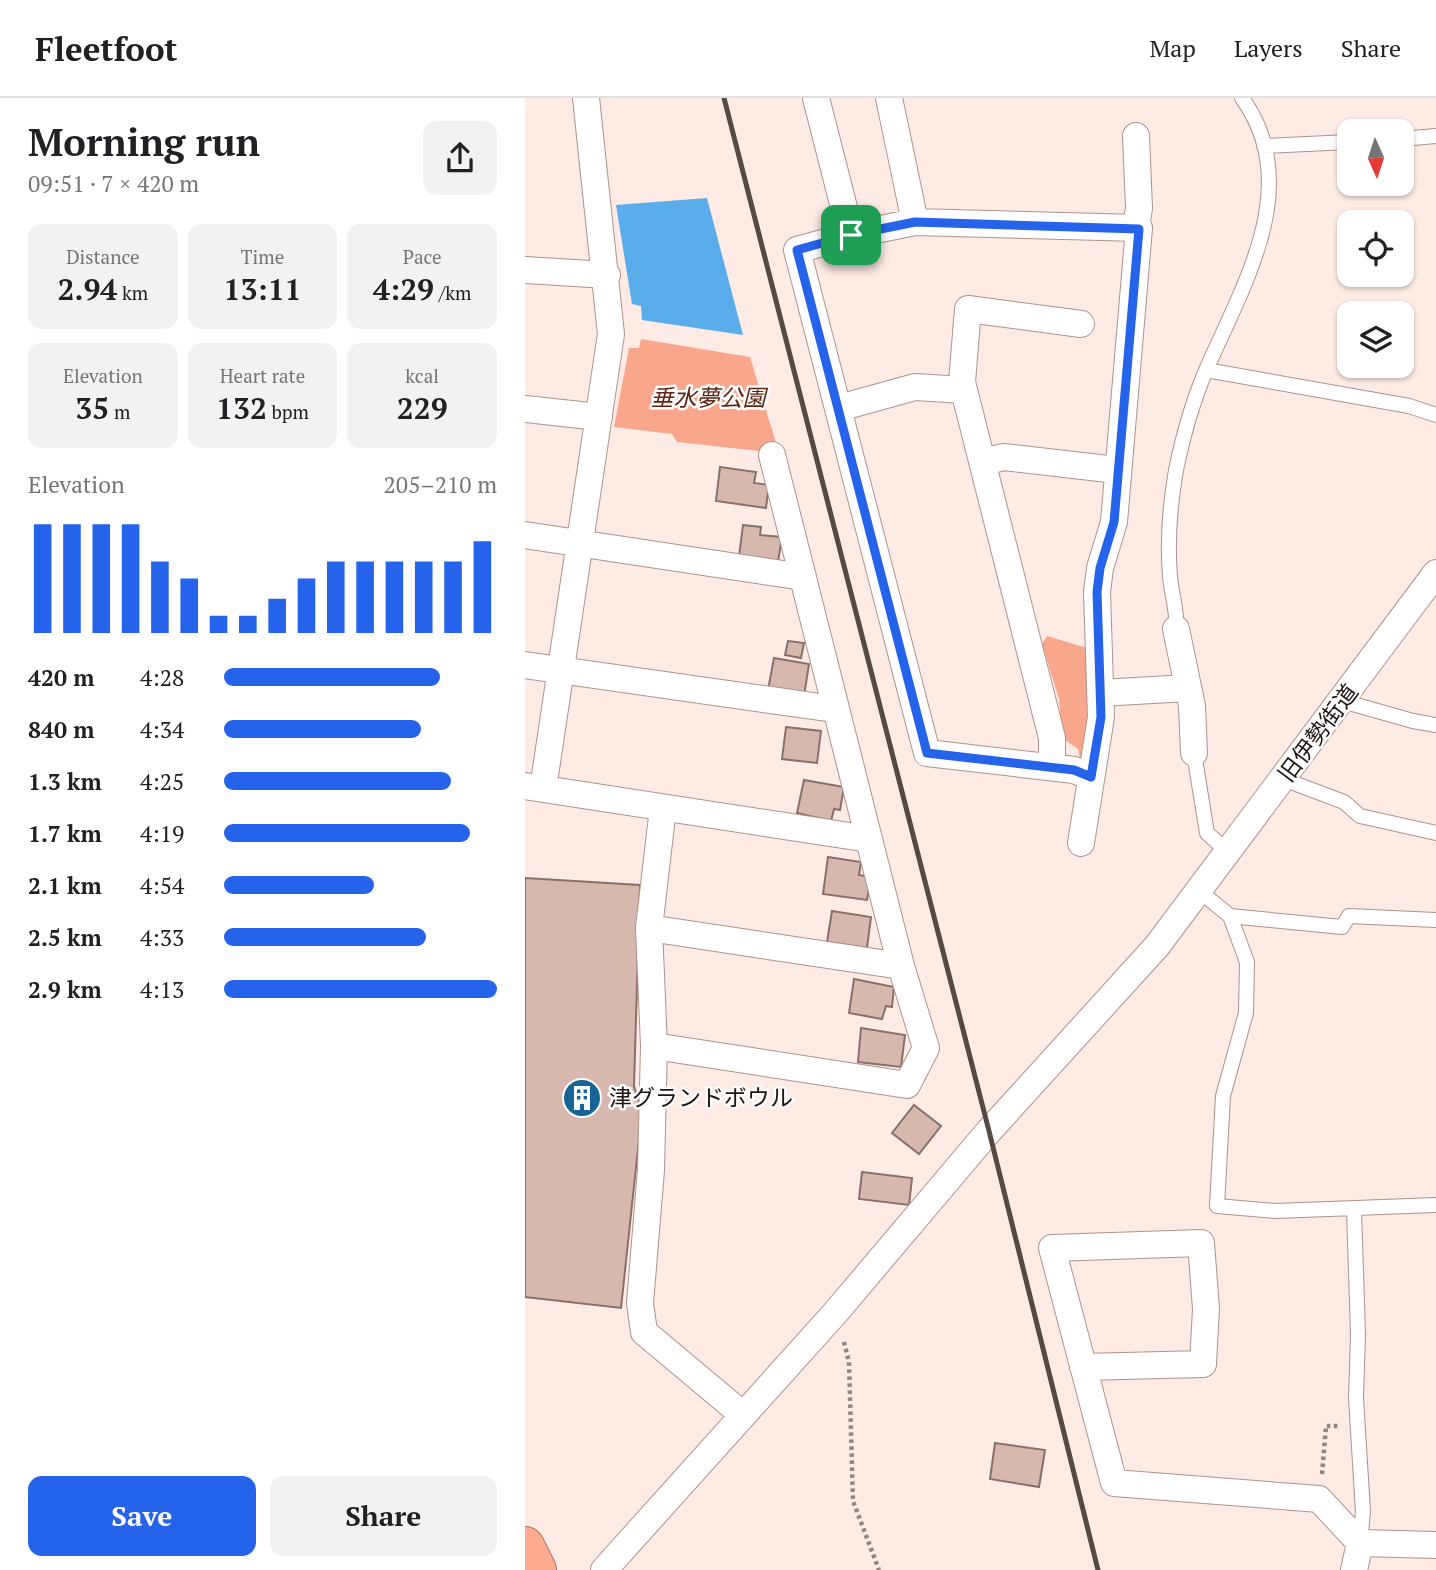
<!DOCTYPE html>
<html lang="en">
<head>
<meta charset="utf-8">
<style>
	:root { --surface:#fff; --page:#f2f2f2; --text:#202124; --muted:#757577; --line:#e0e0e0; --accent:#2563eb }
	body { margin:0; font-family:"PT Serif","Noto Sans JP",serif; background:var(--page); color:var(--text); height:100vh; display:flex; flex-direction:column; font-size:26px; white-space:nowrap }
	* { box-sizing:border-box; margin:0 }
	p { font-size:23px; color:var(--muted) }
	.icon { flex:none; width:38px; height:38px; fill:none; stroke:currentColor; stroke-width:2; stroke-linecap:round; stroke-linejoin:round }
	.map { position:relative; flex:1; overflow:hidden }
	.side { display:flex; flex-direction:column; background:var(--surface); width:525px }
	.side>* { flex:none }
	.needle { width:46px; rotate:177deg }
	.fabs { position:absolute; left:812px; top:21px; display:grid; gap:14px }
	.fabs a { display:grid; place-items:center; width:77px; height:77px; border-radius:14px; background:var(--surface); box-shadow:0 2px 5px #0004; font-size:35px }
	.pin { position:absolute; display:grid; place-items:center; width:60px; height:60px; color:#fff; margin:-30px; border-radius:14px; box-shadow:0 4px 10px #0006 }
	.round { display:grid; place-items:center; flex:none; width:74px; height:74px; border-radius:14px; background:var(--page) }
	.headline { display:flex; align-items:center; justify-content:space-between; height:119px; padding:0 28px }
	h1 { font-size:38px; font-weight:700; line-height:52px }
	.figures { display:grid; grid-template-columns:repeat(3,1fr); gap:10px; height:119px; padding:7px 28px }
	.figures div { display:grid; align-content:center; border-radius:14px; background:var(--page); text-align:center }
	.figures b { font-size:30px; font-weight:700 }
	.figures small { font-size:19px; font-weight:400 }
	.figures p { font-size:19px }
	.chart { height:196px; padding:14px 28px }
	.chart p { display:flex; justify-content:space-between }
	.chart svg { width:100%; height:126px; margin-top:7px; stroke:var(--accent); stroke-width:6 }
	.button { display:flex; gap:14px; margin-top:auto; padding:14px 28px }
	.button a { flex:1; height:80px; border-radius:14px; background:var(--accent); color:#fff; font-size:28px; font-weight:700; line-height:80px; text-align:center }
	.button a+a { background:var(--page); color:var(--text) }
	ul { padding:0 28px; list-style:none; font-size:23px }
	li { display:grid; grid-template-columns:112px 84px 1fr; align-items:center; height:52px }
	li i { height:18px; border-radius:9px; background:var(--accent) }
	header { display:flex; align-items:center; gap:42px; box-sizing:border-box; height:98px; padding:0 35px; background:var(--surface); border-bottom:2px solid var(--line) }
	header strong { font-size:33px }
	nav { display:flex; gap:38px; margin-inline-start:auto; font-size:24px }
	main { display:flex; flex:1; min-height:0 }
	.map>svg:first-child { display:block }
	.green { fill:#f9a78c }
	.water { fill:#5aaceb }
	.building { fill:#d6b8ae; stroke:#8b7067; stroke-width:2 }
	.lines { fill:none; stroke-linecap:round; stroke-linejoin:round }
	.lane-casing { stroke:#af9389; stroke-width:16 }
	.street-casing { stroke:#af9389; stroke-width:28 }
	.highway-casing { stroke:#af7663; stroke-width:40 }
	.path { stroke:#93857f; stroke-width:4.5; stroke-dasharray:3.5 3.5; stroke-linecap:butt }
	.lane { stroke:#fff; stroke-width:14 }
	.street { stroke:#fff; stroke-width:26 }
	.highway { stroke:#fdab90; stroke-width:38 }
	.rail { stroke:#554944; stroke-width:5 }
	.route-casing { stroke:#fff; stroke-width:14 }
	.route { stroke:#2563eb; stroke-width:9 }
	.labels { text-anchor:middle; stroke-width:5; stroke-linejoin:round; paint-order:stroke }
	.park-label { font-size:23px; font-style:italic; fill:#5f2510; stroke:#fdfdfd }
	.street-label { font-size:23px; fill:#1e1410; stroke:#fdfdfd }
	.poi-label { font-size:23px; fill:#1e1410; stroke:#fdfdfd; text-anchor:start }
</style>
</head>
<body>
<header>
<strong>Fleetfoot</strong>
<nav><a>Map</a><a>Layers</a><a>Share</a></nav>
</header>
<main>
<section class="side">
<div class="headline"><div><h1>Morning run</h1><p>09:51 · 7 × 420 m</p></div><a class="round"><svg class="icon" aria-label="share" viewBox="0 0 24 24"><path d="M12 15V3M7 8l5-5 5 5M5 13v7h14v-7"/></svg></a></div>
<div class="figures">
<div><p>Distance</p><b>2.94<small> km</small></b></div>
<div><p>Time</p><b>13:11</b></div>
<div><p>Pace</p><b>4:29<small> /km</small></b></div>
</div>
<div class="figures">
<div><p>Elevation</p><b>35<small> m</small></b></div>
<div><p>Heart rate</p><b>132<small> bpm</small></b></div>
<div><p>kcal</p><b>229</b></div>
</div>
<div class="chart"><p><span>Elevation</span>205–210 m</p>
<svg viewBox="0 0 160 44" preserveAspectRatio="none"><path d="M5 44V6M15 44V6M25 44V6M35 44V6M45 44V19M55 44V25M65 44V38M75 44V38M85 44V32M95 44V25M105 44V19M115 44V19M125 44V19M135 44V19M145 44V19M155 44V12"/></svg>
</div>
<ul>
<li><b>420 m</b>4:28<i style="width:79%"></i></li>
<li><b>840 m</b>4:34<i style="width:72%"></i></li>
<li><b>1.3 km</b>4:25<i style="width:83%"></i></li>
<li><b>1.7 km</b>4:19<i style="width:90%"></i></li>
<li><b>2.1 km</b>4:54<i style="width:55%"></i></li>
<li><b>2.5 km</b>4:33<i style="width:74%"></i></li>
<li><b>2.9 km</b>4:13<i style="width:100%"></i></li>
</ul>
<div class="button"><a>Save</a><a>Share</a></div>
</section>
<div class="map">
<svg width="911" height="1472" viewBox="0 0 911 1472">
	<rect width="100%" height="100%" fill="#feebe5"/>
	<!-- green -->
	<path class="green" d="M116 241 225 259 254 355 152 344 147 336 89 329 104 250H114Z
		M522 538 562 550 568 618 562 663 555 661 553 651 537 640 534 601 517 546Z"/>
	<!-- water -->
	<path class="water" d="M182 100 218 237 117 222 116 208 107 206 91 107Z"/>
	<!-- building -->
	<path class="building" d="M195 369 231 374 229 385 244 387 241 410 191 403Z
		M218 427 236 429 235 437 257 439 253 464 214 459Z
		M263 543 279 545 276 560 260 557Z
		M249 560 284 566 279 598 243 592Z
		M261 629 296 633 292 665 257 661Z
		M279 682 319 689 315 712 309 711 306 723 272 715Z
		M303 759 336 764 334 777 346 779 342 802 298 796Z
		M0 780 115 787 109 988 117 1013 96 1210 0 1199Z
		M307 813 346 819 342 850 302 844Z
		M329 881 369 889 367 909 361 908 357 921 324 915Z
		M336 930 380 937 376 969 333 964Z
		M389 1007 416 1028 394 1056 367 1035Z
		M337 1074 387 1080 384 1107 334 1101Z
		M470 1345 520 1352 514 1389 465 1381Z"/>
	<g class="lines">
		<defs>
			<path id="lane" d="M877 41 911 38
				M739 48 824 44
				M681 272 884 308 911 317
				M651 531C653 514 646 495 645 478 642 443 645 407 651 372 658 338 668 302 682 270 718 187 780 87 717 0
				M817 603 888 623 911 627
				M669 655 682 735 703 754
				M758 681 819 704 835 718 911 735
				M673 792 705 818 722 864 721 915 698 998 692 1108 750 1113 911 1107
				M705 818 817 829 824 818 911 822
				M829 1111 833 1237 831 1300 838 1414 835 1444"/>
			<path id="street" d="M291 0 326 137 390 124 614 130 589 424 575 470 572 494 576 619 556 745
				M364 0 390 124
				M611 38 614 110 611 130
				M326 137 272 152 402 655 549 672 566 679
				M0 172 82 177
				M314 310 390 289 439 292
				M0 311 74 319
				M457 364 479 359 592 372
				M0 437 278 479
				M651 531 667 608 669 655
				M0 567 309 611
				M575 595 663 590
				M527 669V640L437 284 443 211 556 226
				M0 688 344 741
				M18 691 86 236 61 0
				M138 710 124 830 129 948 126 1072 115 1205 119 1234 218 1317
				M124 830 376 868
				M129 948 382 987 401 950 376 868 247 357
				M558 1269 678 1266 681 1211 676 1145 527 1150 589 1385 794 1401 835 1445 911 1447
				M79 1472 311 1214 464 1033 632 848 911 475
				M829 1472 835 1445"/>
			<path id="highway" d="M0 1448 12 1472"/>
		</defs>
		<!-- lane casing -->
		<use href="#lane" class="lane-casing"/>
		<!-- street casing -->
		<use href="#street" class="street-casing"/>
		<!-- highway casing -->
		<use href="#highway" class="highway-casing"/>
		<!-- path -->
		<path class="path" d="M319 1244 324 1264 328 1403 354 1472
			M797 1376 801 1328H815"/>
		<!-- lane -->
		<use href="#lane" class="lane"/>
		<!-- street -->
		<use href="#street" class="street"/>
		<!-- highway -->
		<use href="#highway" class="highway"/>
		<!-- rail -->
		<path class="rail" d="M199 0 464 1033 573 1472"/>
	</g>
	<g class="lines">
		<defs>
			<path id="route" d="M390 124 614 131 589 424 575 470 572 494 576 619 566 679 549 672 402 655 272 152 326 137Z"/>
		</defs>
		<!-- route casing -->
		<use href="#route" class="route-casing"/>
		<!-- route -->
		<use href="#route" class="route"/>
	</g>
	<!-- icons -->
	<defs>
		<symbol id="building-disc" viewBox="-11 -11 22 22"><circle r="9.5" fill="#176497" stroke="#fdfdfd"/><path d="M-4-6H4V6H1V3H-1V6H-4ZM-2.5-4.3h1.7v1.8h-1.7ZM.8-4.3h1.7v1.8H.8ZM-2.5-1h1.7V.8h-1.7ZM.8-1h1.7V.8H.8Z" fill="#fff"/></symbol>
	</defs>
	<g fill-rule="evenodd">
		<use href="#building-disc" x="35" y="978" width="44" height="44"/>
	</g>
	<g class="labels">
		<!-- park labels -->
		<g class="park-label">
			<text x="183" y="308">垂水夢公園</text>
		</g>
		<!-- street labels -->
		<g class="street-label">
			<text transform="translate(793 635) rotate(-53)" y="8">旧伊勢街道</text>
		</g>
		<!-- poi labels -->
		<g class="poi-label">
			<text x="84" y="1008">津グランドボウル</text>
		</g>
	</g>
</svg>
<div class="fabs">
<a><svg class="needle" viewBox="-14 -14 28 28"><path d="M0-13l5 13h-10z" fill="#e53935"/><path d="M0 13l5-13h-10z" fill="#757577"/></svg></a>
<a><svg class="icon" aria-label="locate" viewBox="0 0 24 24"><circle cx="12" cy="12" r="6"/><path d="M12 2v4M12 18v4M2 12h4M18 12h4"/></svg></a>
<a><svg class="icon" aria-label="layers" viewBox="0 0 24 24"><path d="M12 4l9 5-9 5-9-5zM3 14l9 5 9-5"/></svg></a>
</div>
<div class="pin" style="left:326px;top:137px;background:#1e9e55"><svg class="icon" aria-label="arrive" viewBox="0 0 24 24"><path d="M6 21V4h12l-3 4 3 4H6"/></svg></div>
</div>
</main>
</body>
</html>
